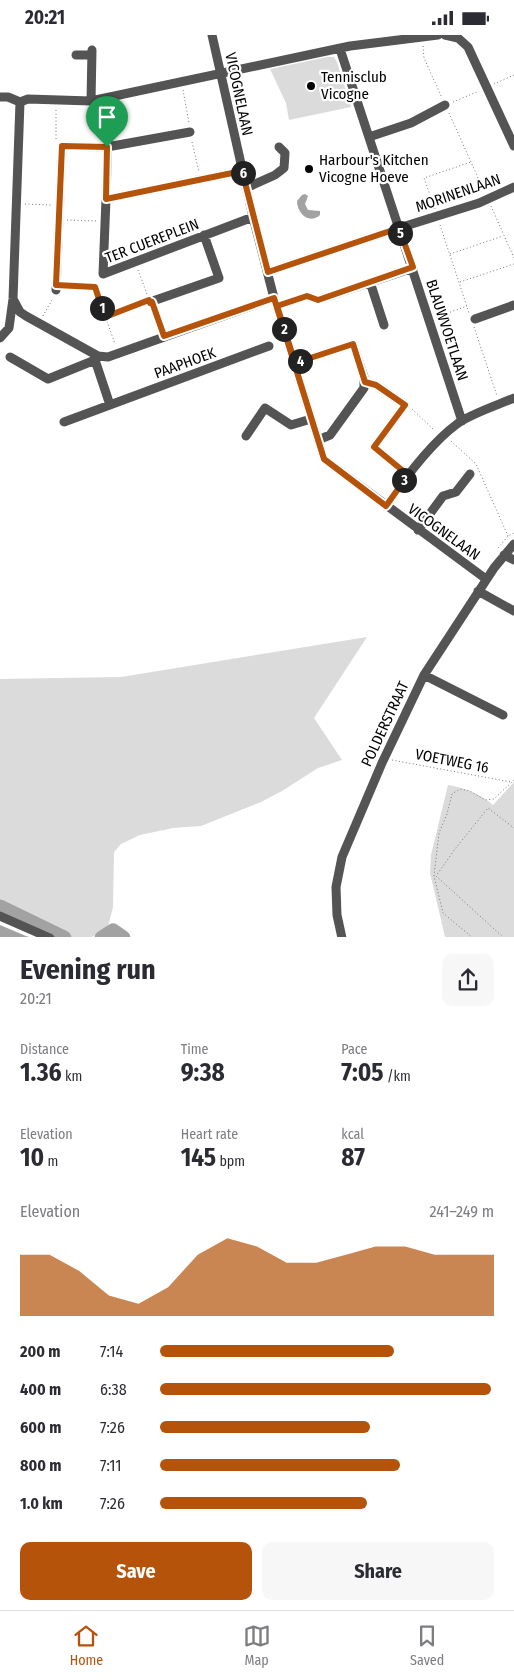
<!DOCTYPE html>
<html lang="en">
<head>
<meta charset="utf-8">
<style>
	:root { --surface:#fff; --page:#f7f7f7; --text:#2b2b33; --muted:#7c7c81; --line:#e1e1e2; --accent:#b45309 }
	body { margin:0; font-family:"Fira Sans Condensed",sans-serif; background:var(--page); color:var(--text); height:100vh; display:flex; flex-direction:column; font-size:19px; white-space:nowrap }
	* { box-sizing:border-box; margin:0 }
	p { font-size:16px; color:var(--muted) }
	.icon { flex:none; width:28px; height:28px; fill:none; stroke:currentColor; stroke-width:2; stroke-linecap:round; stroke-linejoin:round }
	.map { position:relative; height:902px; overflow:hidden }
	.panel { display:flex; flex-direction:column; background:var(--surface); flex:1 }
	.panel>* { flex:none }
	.pin { position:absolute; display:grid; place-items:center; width:42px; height:42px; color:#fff; margin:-51px -21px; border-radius:50% 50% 50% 0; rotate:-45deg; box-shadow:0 0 5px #0007 }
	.pin .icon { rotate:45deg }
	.km { position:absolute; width:25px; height:25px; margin:-12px; border-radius:50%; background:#222; color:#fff; font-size:14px; line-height:25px; text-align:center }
	.round { display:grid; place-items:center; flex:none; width:52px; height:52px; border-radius:10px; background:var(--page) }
	.head { display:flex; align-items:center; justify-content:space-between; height:85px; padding:0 20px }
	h1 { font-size:28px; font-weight:700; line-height:38px }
	.metrics { display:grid; grid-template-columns:repeat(3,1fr); gap:8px; height:85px; padding:5px 20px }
	.metrics div { display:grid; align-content:center }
	.metrics b { font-size:25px; font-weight:700 }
	.metrics small { font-size:14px; font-weight:400 }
	.metrics p { font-size:14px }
	.chart { height:140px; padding:10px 20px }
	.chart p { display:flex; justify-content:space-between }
	.chart svg { width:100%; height:90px; margin-top:5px; fill:var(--accent); opacity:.7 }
	.primary-button { display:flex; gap:10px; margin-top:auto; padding:10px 20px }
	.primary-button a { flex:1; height:58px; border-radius:10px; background:var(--accent); color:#fff; font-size:20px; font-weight:700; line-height:58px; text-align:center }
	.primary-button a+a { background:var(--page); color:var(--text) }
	ul { padding:0 20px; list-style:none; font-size:16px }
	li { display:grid; grid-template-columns:80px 60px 1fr; align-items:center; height:38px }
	li i { height:12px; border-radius:6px; background:var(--accent) }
	.status { display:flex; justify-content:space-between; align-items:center; height:35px; padding:0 25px; background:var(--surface); direction:ltr }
	.status svg { height:14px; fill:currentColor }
	.menu { display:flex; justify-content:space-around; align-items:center; height:70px; border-top:1px solid var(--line); background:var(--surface); font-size:14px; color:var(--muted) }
	.menu a { display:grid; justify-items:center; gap:2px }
	.menu .current { color:var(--accent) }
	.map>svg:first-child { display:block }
	.green { fill:#dbdbdb }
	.water { fill:#a2a2a2 }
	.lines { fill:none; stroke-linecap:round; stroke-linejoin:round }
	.river { stroke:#a2a2a2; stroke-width:15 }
	.path { stroke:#767676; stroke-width:1; stroke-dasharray:1 2.5; stroke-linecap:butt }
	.minor { stroke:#545454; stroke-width:9 }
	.route-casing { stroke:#fff; stroke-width:10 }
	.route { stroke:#b45309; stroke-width:6 }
	.poi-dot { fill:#000; stroke:#fff; stroke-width:2 }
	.labels { text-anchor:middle; stroke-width:4.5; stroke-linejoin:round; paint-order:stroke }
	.poi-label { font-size:15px; fill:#000; stroke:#fff; text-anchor:start }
	.street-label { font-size:15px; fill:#000; stroke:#fff }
</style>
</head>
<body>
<div class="status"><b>20:21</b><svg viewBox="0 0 49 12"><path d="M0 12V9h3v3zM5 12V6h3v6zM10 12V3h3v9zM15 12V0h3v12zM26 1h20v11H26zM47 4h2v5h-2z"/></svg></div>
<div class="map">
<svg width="514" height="903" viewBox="0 0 514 903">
	<rect width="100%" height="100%" fill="#fff"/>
	<!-- green -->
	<path class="green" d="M327 22H334L337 27 351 72 289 85 286 68 270 34Z
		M367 602 314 683 342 725 318 733 282 756 261 767 201 791 173 793 140 800 121 809 114 817 113 872 108 892 92 902H71L0 869V644L121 642Z
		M514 747V902H445L430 838 431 820 448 750C465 753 479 758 493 770Z"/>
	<!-- water -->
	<path class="water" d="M302 160 305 159 308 161 305 169 308 175 320 176V180C309 190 297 178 297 166Z
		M0 890 26 901 29 902H0Z"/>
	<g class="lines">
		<!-- river -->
		<path class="river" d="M0 872 64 903
			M102 903 113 896 123 903"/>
		<!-- path -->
		<path class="path" d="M423 11 424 23 442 63
			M494 49 514 40
			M183 55 189 88
			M453 67 479 56
			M449 78 484 156
			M56 104V73
			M192 107 199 137
			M25 169 51 170
			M491 171 514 223
			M435 174 424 143 471 127
			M67 185 96 186
			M440 190 469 278
			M450 219 503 201
			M138 235 147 259
			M460 247 514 229
			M65 250 95 252 115 309
			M286 268 307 261 311 263
			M155 276 162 293
			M43 281 53 263
			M106 281 142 268
			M437 282 467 271
			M474 292 497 361
			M412 374 434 395
			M451 406 476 429 508 501
			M382 418 402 434
			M498 513 508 501 514 498
			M392 725 511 747
			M473 903 443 878 434 841 439 798 447 779 452 759 460 754 470 756 485 765 494 764 514 745
			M504 903 436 841 455 814 488 773 514 793"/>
		<!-- minor -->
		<path class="minor" d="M212 0 253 182 274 263 324 424 486 544
			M445 0 458 3 468 12 514 111
			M340 14 462 386
			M76 20H92
			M0 62H8L20 67 28 64 91 66 92 15
			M109 62 106 164 242 136
			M91 66 350 11 438 0
			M369 102 411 88 445 70
			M246 153 275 140 284 133 285 118 279 112
			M106 164 103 239 253 182
			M268 237 399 193 479 168 514 152
			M370 247 384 290
			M56 255 62 111 107 112 190 97
			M13 264 20 277 26 281 98 321 108 322 274 263
			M318 265 413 233
			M150 267 219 243 204 200
			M475 284 514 270
			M0 303 9 293 13 264 20 67
			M10 322 48 344 95 325 98 321
			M95 325 110 370
			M295 328 353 309 364 342V353L330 400 318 405
			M365 347 376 350 405 370 374 412
			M64 387 269 311
			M246 401 265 373 291 390 311 384
			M386 471C405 443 430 409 457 389 470 379 498 370 514 363
			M418 495 443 461 456 457 470 439
			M504 520 514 525
			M478 556 514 576
			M424 640 503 680
			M0 881 50 903
			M342 903 337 880 336 852 342 822 382 728 424 640 494 533 514 509"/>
	</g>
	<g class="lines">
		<defs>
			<path id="route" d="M107 112 62 111 56 250 95 252 105 282 149 265 150 268 152 267 164 301 274 263 324 424 386 471 408 440 374 412 405 370 376 350 365 347 353 309 295 328 277 271 307 261 318 265 413 232 399 193 268 237 242 136 106 164 107 112"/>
		</defs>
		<!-- route casing -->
		<use href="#route" class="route-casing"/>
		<!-- route -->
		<use href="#route" class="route"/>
	</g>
	<!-- markers -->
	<g class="poi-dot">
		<circle cx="311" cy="51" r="5"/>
		<circle cx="309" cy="134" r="5"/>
	</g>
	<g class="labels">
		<!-- poi labels -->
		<g class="poi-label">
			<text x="321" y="47">Tennisclub<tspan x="321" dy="17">Vicogne</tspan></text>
			<text x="319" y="130">Harbour's Kitchen<tspan x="319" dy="17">Vicogne Hoeve</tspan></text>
		</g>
		<!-- street labels -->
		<g class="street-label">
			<text transform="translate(239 59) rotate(78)" y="5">VICOGNELAAN</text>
			<text transform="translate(458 158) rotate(-19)" y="5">MORINENLAAN</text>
			<text transform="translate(152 206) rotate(-21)" y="5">TER CUEREPLEIN</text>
			<text transform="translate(447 295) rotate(72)" y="5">BLAUWVOETLAAN</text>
			<text transform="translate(185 328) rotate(-20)" y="5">PAAPHOEK</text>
			<text transform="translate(444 497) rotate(36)" y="5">VICOGNELAAN</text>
			<text transform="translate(385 689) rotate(-65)" y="5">POLDERSTRAAT</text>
			<text transform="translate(452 726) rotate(11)" y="5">VOETWEG 16</text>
		</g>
	</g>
</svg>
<div class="pin" style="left:107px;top:112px;background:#1e9e55"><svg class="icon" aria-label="arrive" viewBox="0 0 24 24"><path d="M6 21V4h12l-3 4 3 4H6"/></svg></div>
<b class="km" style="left:102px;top:273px">1</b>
<b class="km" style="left:284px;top:294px">2</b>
<b class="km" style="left:404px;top:445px">3</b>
<b class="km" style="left:300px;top:326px">4</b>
<b class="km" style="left:400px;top:198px">5</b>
<b class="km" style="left:243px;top:138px">6</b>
</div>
<section class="panel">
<div class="head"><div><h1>Evening run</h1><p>20:21</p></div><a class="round"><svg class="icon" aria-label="share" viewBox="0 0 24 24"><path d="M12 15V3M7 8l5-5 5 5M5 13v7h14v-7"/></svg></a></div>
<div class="metrics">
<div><p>Distance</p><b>1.36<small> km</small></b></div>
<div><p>Time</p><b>9:38</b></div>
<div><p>Pace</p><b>7:05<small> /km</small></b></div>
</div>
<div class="metrics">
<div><p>Elevation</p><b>10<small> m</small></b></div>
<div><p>Heart rate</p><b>145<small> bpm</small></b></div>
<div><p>kcal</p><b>87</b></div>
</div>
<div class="chart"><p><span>Elevation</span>241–249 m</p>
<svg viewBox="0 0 160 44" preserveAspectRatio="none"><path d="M0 44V14L10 14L20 22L30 34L40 38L50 30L60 14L70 6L80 10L90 18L100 18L110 14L120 10L130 10L140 14L150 14L160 14V44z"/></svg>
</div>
<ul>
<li><b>200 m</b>7:14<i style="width:70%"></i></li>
<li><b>400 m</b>6:38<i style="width:99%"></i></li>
<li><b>600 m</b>7:26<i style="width:63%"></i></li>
<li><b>800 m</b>7:11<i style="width:72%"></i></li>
<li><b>1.0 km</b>7:26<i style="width:62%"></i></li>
</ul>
<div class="primary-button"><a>Save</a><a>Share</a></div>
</section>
<nav class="menu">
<a class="current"><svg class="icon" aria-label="home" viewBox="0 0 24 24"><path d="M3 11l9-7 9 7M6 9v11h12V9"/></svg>Home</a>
<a><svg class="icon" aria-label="map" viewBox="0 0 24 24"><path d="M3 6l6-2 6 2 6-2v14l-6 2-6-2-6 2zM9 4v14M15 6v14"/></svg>Map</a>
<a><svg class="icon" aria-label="saved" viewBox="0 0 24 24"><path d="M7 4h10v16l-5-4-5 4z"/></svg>Saved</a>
</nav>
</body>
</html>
